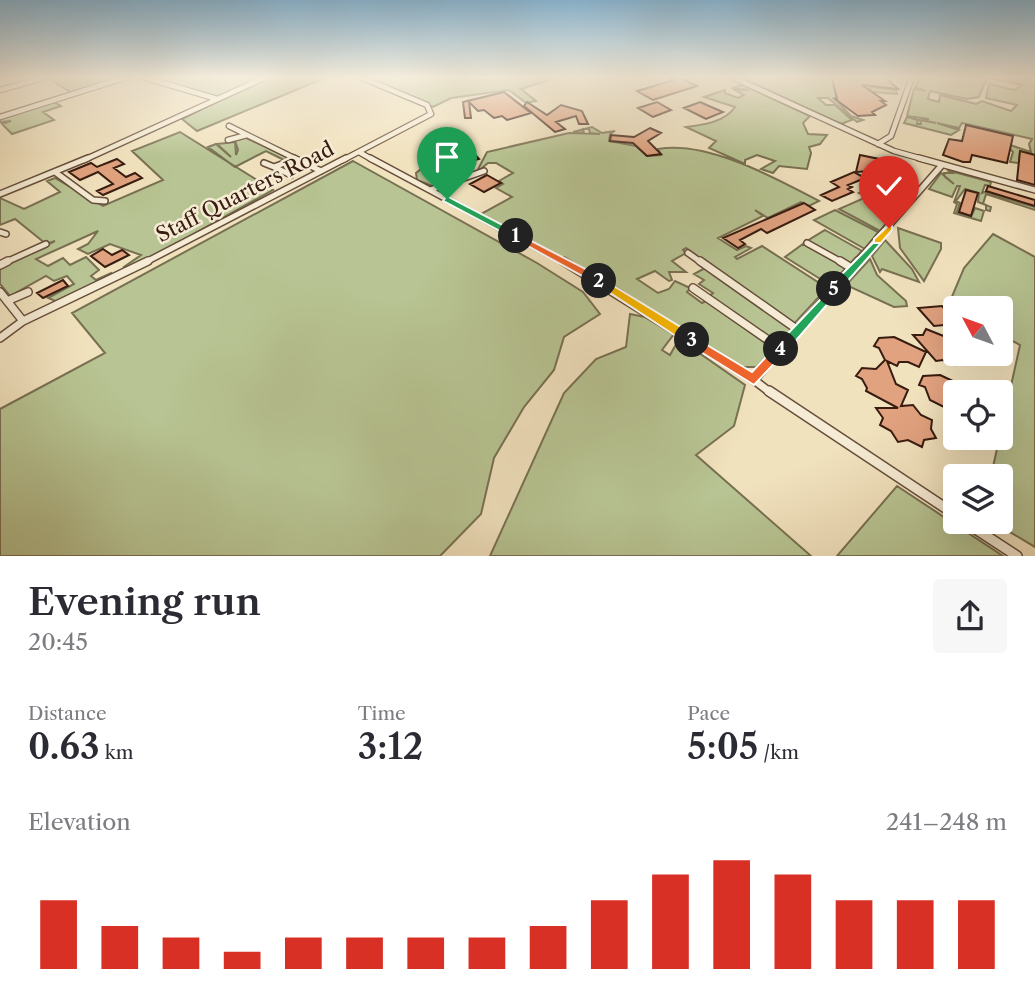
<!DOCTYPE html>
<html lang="en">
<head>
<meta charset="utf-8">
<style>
	:root { --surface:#fff; --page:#f7f7f7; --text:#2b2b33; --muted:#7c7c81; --accent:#d93025 }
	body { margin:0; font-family:"Libre Caslon Text",serif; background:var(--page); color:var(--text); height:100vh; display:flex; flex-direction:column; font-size:26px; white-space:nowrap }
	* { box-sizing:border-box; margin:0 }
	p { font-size:23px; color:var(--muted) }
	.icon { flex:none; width:38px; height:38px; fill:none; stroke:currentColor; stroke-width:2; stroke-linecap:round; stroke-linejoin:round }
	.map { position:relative; height:556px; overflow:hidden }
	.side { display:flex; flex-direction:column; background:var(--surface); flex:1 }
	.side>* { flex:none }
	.needle { width:46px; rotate:311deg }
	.fabs { position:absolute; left:943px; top:296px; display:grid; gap:14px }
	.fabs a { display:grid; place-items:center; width:70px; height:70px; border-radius:7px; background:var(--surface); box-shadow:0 7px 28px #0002; font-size:35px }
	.pin { position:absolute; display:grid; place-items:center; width:60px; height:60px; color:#fff; margin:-72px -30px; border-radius:50% 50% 50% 0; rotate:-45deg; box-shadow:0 0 7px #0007 }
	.pin .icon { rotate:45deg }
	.km { position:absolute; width:35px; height:35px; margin:-18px; border-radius:50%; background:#222; color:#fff; font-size:19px; line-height:35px; text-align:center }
	.round { display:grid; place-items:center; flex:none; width:74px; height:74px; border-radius:7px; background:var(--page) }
	.headline { display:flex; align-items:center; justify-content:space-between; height:119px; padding:0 28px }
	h1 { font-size:38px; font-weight:600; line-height:52px }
	.stats { display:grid; grid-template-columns:repeat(3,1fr); gap:10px; height:119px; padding:7px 28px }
	.stats div { display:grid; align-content:center }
	.stats b { font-size:35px; font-weight:600 }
	.stats small { font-size:19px; font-weight:400 }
	.stats p { font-size:19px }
	.chart { height:196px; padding:14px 28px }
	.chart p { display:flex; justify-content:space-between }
	.chart svg { width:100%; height:126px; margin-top:7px; stroke:var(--accent); stroke-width:6 }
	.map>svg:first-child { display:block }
	.green { fill:#b8c493; stroke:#787052; stroke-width:2 }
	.building { fill:#e1a27f; stroke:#381c11; stroke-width:2 }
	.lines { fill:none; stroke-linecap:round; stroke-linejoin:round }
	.minor-far3-casing { stroke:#664e3c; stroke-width:7 }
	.minor-far2-casing { stroke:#664e3c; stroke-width:8 }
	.minor-far1-casing { stroke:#664e3c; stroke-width:10 }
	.minor-casing { stroke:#664e3c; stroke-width:12 }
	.minor-far3 { stroke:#f6ecd5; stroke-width:4.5 }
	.minor-far2 { stroke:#f6ecd5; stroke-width:5 }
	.minor-far1 { stroke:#f6ecd5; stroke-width:7 }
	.minor { stroke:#f6ecd5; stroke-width:9 }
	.split-1 { fill:#22a559; stroke:#fff; stroke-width:2 }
	.split-2 { fill:#f0652b; stroke:#fff; stroke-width:2 }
	.split-3 { fill:#f5b400; stroke:#fff; stroke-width:2 }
	.split-4 { fill:#f0652b; stroke:#fff; stroke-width:2 }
	.split-5 { fill:#22a559; stroke:#fff; stroke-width:2 }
	.split-6 { fill:#22a559; stroke:#fff; stroke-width:2 }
	.split-7 { fill:#f5b400; stroke:#fff; stroke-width:2 }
	.labels { text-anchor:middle; stroke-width:5; stroke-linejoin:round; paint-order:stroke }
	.street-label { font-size:21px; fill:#381c11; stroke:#f6ecd5 }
</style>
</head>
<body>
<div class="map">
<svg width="1035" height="556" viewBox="0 0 1035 556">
	<rect width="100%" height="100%" fill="#f1e2be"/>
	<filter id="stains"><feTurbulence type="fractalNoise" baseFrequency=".00286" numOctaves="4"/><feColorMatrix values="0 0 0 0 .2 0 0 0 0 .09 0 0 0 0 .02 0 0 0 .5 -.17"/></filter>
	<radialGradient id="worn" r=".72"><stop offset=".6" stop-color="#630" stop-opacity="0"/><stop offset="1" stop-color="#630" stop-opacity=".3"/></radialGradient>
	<!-- green -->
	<path class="green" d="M57 77H123L72 93 49 79Z
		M147 77H263L218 97Z
		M266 77H327L197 131 182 119Z
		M363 77H546L549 80 521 89 536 101 526 103 509 90 451 98 433 107Z
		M753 77C765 82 816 77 834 77L835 91 871 92 870 87 896 90 897 94 872 92 874 95 834 98 851 116 863 120 857 122 828 98H818L826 105H835L852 120 841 124 744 79Z
		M921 77H982L986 80 979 97 967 99 930 91 928 99 939 102 940 95 976 104 982 101 1011 111 1017 105 986 98 989 84 1014 90 1022 85 987 77H1035V155L1020 151 1019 163 1010 162 1013 152 1004 143 1031 152 1029 144 1032 139 962 123 959 128 937 123 959 130 951 135 904 123 907 117 918 120 917 124H921L920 120 936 123 922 120 929 119 907 116 914 89 926 91 915 87Z
		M743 85 810 116 803 123 808 134 827 135 820 144 809 147 811 153 807 169 779 166 773 173 761 169 775 161 757 155 745 160V164L709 148 716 141 686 127C703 125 725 122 735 107L704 97 725 90V93L738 98 744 95 735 90H749L732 88Z
		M52 101 61 106 43 112 54 120 12 134 2 124 11 121 0 122V118Z
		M592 127 602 133 615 131 610 134 609 141 636 146 647 156 661 155 658 149C707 140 775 178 819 201L809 206 801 202 768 218 755 210 763 216 718 238 737 250 746 246 751 248 735 257 737 259 762 246 827 288 793 325 686 248 683 250 686 253 672 261 686 272H669L672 280 669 281 655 271 637 279 658 293 669 289 675 281 690 288 687 292 702 303 706 301 774 349 756 367H737L616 287 481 214 512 197 496 188 503 184 499 181 513 173 496 163H488L476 173 487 152 569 133 600 134 590 133 589 129H583L584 133 573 132Z
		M180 132 273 190 129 270 124 267 141 255 110 244 88 254 78 249 88 244 98 231 36 259 48 266 63 258 70 265 86 257 99 270 91 276 96 280 111 273 113 278 60 303 48 298 74 284 67 276 54 281 46 276 10 296 0 284V268L55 241 46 244 15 219 0 225V198L24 209 60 192 47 181 55 178 103 206 163 180 132 151Z
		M244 137 289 158 286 161 266 151 235 167 208 147 216 144 231 157 217 144 235 142 236 155 238 150 235 140Z
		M353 161 537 263 583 292 600 314 564 337 554 370 524 407 494 458 481 514 440 556H0V409L105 353 72 313Z
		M433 162H435L452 181 435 187 417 180 416 173 425 166H435Z
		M947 170 991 182 990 186 985 185 982 193 984 192 1035 207V210L986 194 983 204 991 207 990 211 986 210V205L978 202 979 193 965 189 956 201 960 203 957 212 971 217 975 208 984 211 981 221 954 213 957 204 954 202 960 186H957L952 197 929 189 941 173 954 184 945 177 944 173H952Z
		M895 189 909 195 896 211 859 193 863 191 876 198Z
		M864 198 894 213 880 231 839 209Z
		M835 210 878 232 865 249 814 220Z
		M898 228 941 243V249L924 281 900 248Z
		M825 230 862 251 850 264 807 241Z
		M993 234 1035 257V547L993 522H1001V476H991L1020 345 1001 335V308L955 310 948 306 964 268Z
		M885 240 912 269 919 282 882 269 880 272 872 256Z
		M803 244 846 268 830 285 785 257Z
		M870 259 877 275 906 301 907 306 894 307 846 285Z
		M705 268 793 330 777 345 708 297 713 293 699 284 704 280 694 274Z
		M630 314 645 317 674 334 662 350 670 355 679 339 745 385 734 426 696 455 811 556H490L564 393 596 359 626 347Z
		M897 486 1003 556H837Z"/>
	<!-- building -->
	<path class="building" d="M668 77H679L697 86 653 100 637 91 674 80Z
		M835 77H885L898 89 862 85 885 101H881L886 105 872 112 875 115 858 116 835 99H837L832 79Z
		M504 92 531 113 507 120 502 116 494 118 484 110 478 111 469 102 471 118H465L463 102Z
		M527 102 547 115 561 105 582 111 588 124H579L576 116 556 122 565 129 555 132 524 106Z
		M657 102 671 110 653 117 638 108Z
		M700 102 709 106 723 112 706 119 684 108Z
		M966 125 1013 136 1007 163 972 155 970 162H963L943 155 949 139 962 141Z
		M650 128 661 133 648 141 661 154 647 156 633 143 610 141 611 135 634 137Z
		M469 148 479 159 445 168 436 157Z
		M1020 151 1035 155V185L1017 180Z
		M860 155 884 160 890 170 856 172Z
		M117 159 124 164 114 168 126 177 135 173 142 178 103 195 97 191 113 184 98 172 80 180 69 172 91 163 97 167Z
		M854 172 865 178 848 185 852 187 848 189 853 192 832 201 821 195 839 187 831 182Z
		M487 175 501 183 484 192 470 184Z
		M988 186 1035 200V206L986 191Z
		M966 190 978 193 971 216 959 212Z
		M804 203 815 210 767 233 761 229 740 240 745 244 738 248 723 238Z
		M103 249 112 255 122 250 129 255 105 267 91 256Z
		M63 280 68 286 43 298 37 293Z
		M942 306 956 324 934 326 918 308Z
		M926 329 956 341V354H973L974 357 957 359 955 365 943 360 936 361 913 335H923Z
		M894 337 926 352 919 367 908 362H899L897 366 887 361 896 384 908 390 901 406 913 405 921 415 932 420 931 429 936 438 924 440 922 447 908 440 898 442 891 431 880 425 883 418 876 408H898L866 391 867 388 862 379 856 376 862 368 876 369 885 360 879 348 874 346 879 338Z
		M940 375 955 382 959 392H956V403H947L946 408 930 400 925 387 919 385 923 376Z"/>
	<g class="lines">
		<defs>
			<path id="minor-far3" d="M143 77 217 99
				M732 77 894 151 926 160
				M0 90 47 77
				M0 117 127 77
				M229 126 298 160
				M228 140 247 135
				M878 144 891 136 912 77
				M359 152 373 160
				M84 160 266 77
				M343 160 431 114 427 105 360 77"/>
			<path id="minor-far2" d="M294 158 321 171
				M370 158 566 263
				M919 158 1035 190
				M264 163 274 167 295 159
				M274 167 291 175
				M55 172 93 200 105 201
				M430 190 484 171
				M0 194 88 158
				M0 232 6 234
				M807 243 843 263
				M688 253 702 263
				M4 263 46 244
				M144 263 346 158
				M856 263 942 165"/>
			<path id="minor-far1" d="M563 261 754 380 858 261
				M700 261 798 330
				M840 261 853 269
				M0 265 8 261
				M693 288 781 349
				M0 292 23 321
				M7 301 28 292
				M0 338 23 321 148 261
				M754 380 771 393"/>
			<path id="minor" d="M769 391 956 515
				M965 522 1017 556"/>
		</defs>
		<!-- minor-far3 casing -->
		<use href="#minor-far3" class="minor-far3-casing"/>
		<!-- minor-far2 casing -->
		<use href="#minor-far2" class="minor-far2-casing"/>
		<!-- minor-far1 casing -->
		<use href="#minor-far1" class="minor-far1-casing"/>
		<!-- minor casing -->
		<use href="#minor" class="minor-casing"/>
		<!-- minor-far3 -->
		<use href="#minor-far3" class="minor-far3"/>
		<!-- minor-far2 -->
		<use href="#minor-far2" class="minor-far2"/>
		<!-- minor-far1 -->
		<use href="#minor-far1" class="minor-far1"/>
		<!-- minor -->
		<use href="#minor" class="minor"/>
	</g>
	<!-- sky -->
	<linearGradient id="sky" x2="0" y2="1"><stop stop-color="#89b7d5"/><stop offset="0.5" stop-color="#f9f2e2"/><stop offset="1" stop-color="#f9f2e2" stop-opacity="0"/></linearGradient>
	<rect width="1035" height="155" fill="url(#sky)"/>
	<!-- split-1 -->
	<path class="split-1" d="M447 196 520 234 521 236 513 238 443 201Z"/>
	<!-- split-2 -->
	<path class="split-2" d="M516 233 603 278 605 281 595 283 513 238V234Z"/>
	<!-- split-3 -->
	<path class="split-3" d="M599 277 697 337V344H688L595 283V278Z"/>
	<!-- split-4 -->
	<path class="split-4" d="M692 336 752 372 777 345H786L788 349 754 385 688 344V337Z"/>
	<!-- split-5 -->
	<path class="split-5" d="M834 285 838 286V292L786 352H777V345Z"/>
	<!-- split-6 -->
	<path class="split-6" d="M878 238 881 239V243L838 292H830V286Z"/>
	<!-- split-7 -->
	<path class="split-7" d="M889 225 892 226V230L881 243H874V239Z"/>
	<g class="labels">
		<!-- street labels -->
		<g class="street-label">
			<text transform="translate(245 192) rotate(-27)" y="7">Staff Quarters Road</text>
		</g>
	</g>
	<rect width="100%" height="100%" filter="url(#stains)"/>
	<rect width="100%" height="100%" fill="url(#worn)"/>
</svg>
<div class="fabs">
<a><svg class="needle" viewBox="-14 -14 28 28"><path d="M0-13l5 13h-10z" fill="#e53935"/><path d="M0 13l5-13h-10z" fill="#7c7c81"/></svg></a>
<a><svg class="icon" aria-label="locate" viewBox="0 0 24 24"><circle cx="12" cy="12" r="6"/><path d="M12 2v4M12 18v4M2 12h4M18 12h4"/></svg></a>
<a><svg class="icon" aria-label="layers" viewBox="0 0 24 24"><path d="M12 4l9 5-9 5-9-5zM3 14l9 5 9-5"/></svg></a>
</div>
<div class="pin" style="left:447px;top:199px;background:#1e9e55"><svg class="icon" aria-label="arrive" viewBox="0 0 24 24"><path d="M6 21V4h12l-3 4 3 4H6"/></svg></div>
<div class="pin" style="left:889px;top:228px;background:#d93025"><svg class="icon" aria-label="check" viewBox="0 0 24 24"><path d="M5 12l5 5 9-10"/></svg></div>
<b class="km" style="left:516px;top:236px">1</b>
<b class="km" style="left:599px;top:281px">2</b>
<b class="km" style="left:692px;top:340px">3</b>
<b class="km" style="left:781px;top:349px">4</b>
<b class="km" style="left:834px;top:289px">5</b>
</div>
<section class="side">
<div class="headline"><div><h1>Evening run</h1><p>20:45</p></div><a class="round"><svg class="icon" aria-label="share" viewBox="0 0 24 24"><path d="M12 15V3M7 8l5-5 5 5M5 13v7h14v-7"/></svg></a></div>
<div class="stats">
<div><p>Distance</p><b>0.63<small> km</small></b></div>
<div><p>Time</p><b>3:12</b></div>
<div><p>Pace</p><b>5:05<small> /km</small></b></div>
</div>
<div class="chart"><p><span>Elevation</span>241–248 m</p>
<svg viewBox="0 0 160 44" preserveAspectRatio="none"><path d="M5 44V20M15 44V29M25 44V33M35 44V38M45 44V33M55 44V33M65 44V33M75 44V33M85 44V29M95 44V20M105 44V11M115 44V6M125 44V11M135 44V20M145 44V20M155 44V20"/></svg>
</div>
</section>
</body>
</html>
